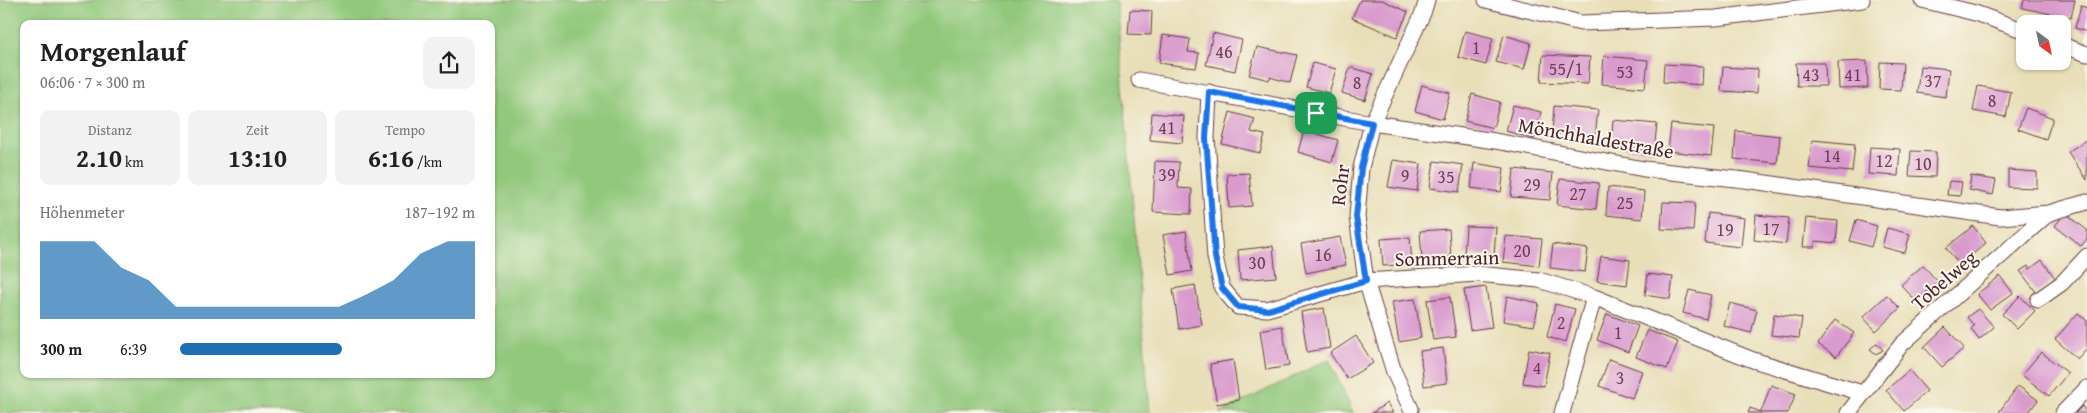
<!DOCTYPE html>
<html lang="de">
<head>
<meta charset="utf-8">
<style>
	:root { --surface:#fff; --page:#f2f2f2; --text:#202124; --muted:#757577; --accent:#1f6fb2 }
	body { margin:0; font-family:"Gentium Book Plus",serif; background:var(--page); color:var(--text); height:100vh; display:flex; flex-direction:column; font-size:19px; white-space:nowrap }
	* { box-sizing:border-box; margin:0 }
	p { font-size:16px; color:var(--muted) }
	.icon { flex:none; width:28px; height:28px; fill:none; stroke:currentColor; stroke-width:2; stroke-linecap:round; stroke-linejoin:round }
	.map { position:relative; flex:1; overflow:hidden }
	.sheet { position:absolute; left:20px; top:20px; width:475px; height:358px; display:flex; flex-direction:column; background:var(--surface); border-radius:10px; box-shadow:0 1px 4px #0004 }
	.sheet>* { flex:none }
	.needle { width:32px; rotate:147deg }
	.fabs { position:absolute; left:2016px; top:15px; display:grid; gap:10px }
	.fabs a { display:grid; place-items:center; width:55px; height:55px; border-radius:10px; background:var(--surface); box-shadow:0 1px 4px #0004; font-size:25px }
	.pin { position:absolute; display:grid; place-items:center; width:42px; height:42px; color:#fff; margin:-21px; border-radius:10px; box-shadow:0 2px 8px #0006 }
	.round { display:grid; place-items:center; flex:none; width:52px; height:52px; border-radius:10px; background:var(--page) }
	.headline { display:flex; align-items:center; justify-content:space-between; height:85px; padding:0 20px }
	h1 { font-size:28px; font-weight:700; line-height:38px }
	.stats { display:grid; grid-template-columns:repeat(3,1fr); gap:8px; height:85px; padding:5px 20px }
	.stats div { display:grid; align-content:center; border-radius:10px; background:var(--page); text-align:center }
	.stats b { font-size:25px; font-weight:700 }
	.stats small { font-size:14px; font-weight:400 }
	.stats p { font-size:14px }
	.chart { height:140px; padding:10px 20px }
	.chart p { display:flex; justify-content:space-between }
	.chart svg { width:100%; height:90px; margin-top:5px; fill:var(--accent); opacity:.7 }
	ul { padding:0 20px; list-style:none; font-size:16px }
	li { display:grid; grid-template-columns:80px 60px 1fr; align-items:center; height:38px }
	li i { height:12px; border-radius:6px; background:var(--accent) }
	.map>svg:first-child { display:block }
	.green { fill:#91c87b; stroke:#6e7453; fill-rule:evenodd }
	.building { fill:#d99ace }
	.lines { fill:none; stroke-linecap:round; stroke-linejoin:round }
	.minor-casing { stroke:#623c40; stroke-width:17 }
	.minor { stroke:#fff; stroke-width:15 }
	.route-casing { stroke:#fff; stroke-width:10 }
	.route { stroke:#1a73e8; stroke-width:6 }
	.labels { text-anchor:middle; stroke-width:4; stroke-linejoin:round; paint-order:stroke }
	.number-label { font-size:18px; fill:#6e3e54 }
	.street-label { font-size:20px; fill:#4a1f2b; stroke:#fbf7ec }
</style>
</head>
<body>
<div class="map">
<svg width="2087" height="413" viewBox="0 0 2087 413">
	<rect width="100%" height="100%" fill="#fbf7ec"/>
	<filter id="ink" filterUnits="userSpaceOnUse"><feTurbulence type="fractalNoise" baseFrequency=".02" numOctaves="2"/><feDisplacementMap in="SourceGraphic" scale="10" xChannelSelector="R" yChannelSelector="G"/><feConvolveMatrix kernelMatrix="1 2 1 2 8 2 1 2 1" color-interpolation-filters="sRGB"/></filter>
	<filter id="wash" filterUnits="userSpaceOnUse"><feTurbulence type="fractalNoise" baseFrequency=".0096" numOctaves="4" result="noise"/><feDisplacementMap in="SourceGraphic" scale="20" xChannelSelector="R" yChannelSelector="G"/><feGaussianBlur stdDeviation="1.12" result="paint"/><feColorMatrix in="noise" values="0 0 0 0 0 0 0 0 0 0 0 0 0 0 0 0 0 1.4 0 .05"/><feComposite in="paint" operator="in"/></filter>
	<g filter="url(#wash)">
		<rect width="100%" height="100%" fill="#e8dfb9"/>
		<!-- green -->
		<path class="green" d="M0 0H1116L1150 413H0ZM24 24H491V374H24Z
			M1329 359 1353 413H1220Z"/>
		<g id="blocks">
			<!-- building -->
			<path class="building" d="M1360 0H1382L1408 12 1397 37 1352 18Z
				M2024 0H2075L2071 18 2022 8Z
				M2081 6 2087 8V32L2075 28Z
				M1130 10 1152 11 1151 35 1128 34Z
				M1465 31 1493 38 1486 65 1458 57Z
				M1213 33 1242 40 1235 71 1206 65Z
				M1163 35 1190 39 1188 52 1199 53 1196 68 1159 63Z
				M1504 35 1531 43 1524 69 1496 62Z
				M1257 47 1297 55 1290 83 1270 77 1269 80 1249 75Z
				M1543 55 1590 57 1588 84 1541 82Z
				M1604 56 1648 60 1645 88 1602 84Z
				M1867 61 1868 88 1839 89 1838 62Z
				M1880 62 1903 63 1901 90 1879 89Z
				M1313 63 1336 69 1329 93 1306 87Z
				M1796 63H1825L1826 86H1797Z
				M1664 64 1703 66 1702 85 1663 82Z
				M1920 66 1949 69 1946 97 1917 93Z
				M1350 67 1373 74 1365 100 1342 93Z
				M1723 67 1758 69 1757 93 1721 91Z
				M1422 85 1450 93 1443 119 1415 111Z
				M1978 86 2011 92 2006 117 1973 111Z
				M1472 94 1500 102 1493 128 1465 121Z
				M1513 105 1541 112 1534 139 1506 131Z
				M1554 106 1598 110 1595 137 1552 133Z
				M2026 108 2053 118 2046 139 2018 129Z
				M1230 112 1255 119 1251 132 1265 135 1260 153 1222 144Z
				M1152 113 1184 116 1182 143 1150 140Z
				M1613 120 1657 124 1654 151 1611 147Z
				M1671 124 1714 128 1711 156 1668 151Z
				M1304 130 1338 140 1332 162 1298 152Z
				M1736 131 1780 136 1777 163 1734 159Z
				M2087 139V180L2068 152Z
				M1812 140 1855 144 1852 172 1809 168Z
				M1870 147 1900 149 1898 176 1868 174Z
				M1911 151 1936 152 1935 177 1909 176Z
				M1393 160 1421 164 1417 191 1388 187Z
				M1155 161 1179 162 1178 188 1192 189 1191 214 1153 212Z
				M1434 161 1463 165 1459 192 1430 188Z
				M1474 163 1504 168 1501 192 1471 188Z
				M1514 169 1553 173 1550 200 1511 197Z
				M2008 170 2037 172V188L2008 187Z
				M1249 173 1252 206 1229 208 1227 174Z
				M1971 176 1996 180 1993 195 1969 190Z
				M1560 179 1599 183 1596 209 1557 205Z
				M1949 181 1962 182 1960 196 1947 195Z
				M1608 187 1644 191 1642 219 1606 215Z
				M1663 202 1695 203 1693 231 1661 229Z
				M1708 213 1744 218 1741 247 1705 243Z
				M2065 213 2087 230V239L2081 246 2055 226Z
				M1756 215 1789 218 1786 244 1754 240Z
				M1806 218 1838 221 1836 243 1815 241V247H1803Z
				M1856 220 1877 226 1871 247 1850 241Z
				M1466 226 1496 227 1494 256 1464 254Z
				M1973 226 1986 243 1960 265 1946 248Z
				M1887 228 1910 234 1905 253 1882 247Z
				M1449 229 1451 257 1422 259 1420 231Z
				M1186 231 1192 271 1170 275 1163 235Z
				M1506 236 1542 239 1539 266 1503 262Z
				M1340 237 1346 265 1306 273 1301 244Z
				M1410 237 1412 264 1383 266 1381 239Z
				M1553 244 1588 249 1585 272 1550 268Z
				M1273 246 1276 277 1240 280 1238 250Z
				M1601 256 1630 260 1627 285 1597 281Z
				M2042 260 2055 278 2037 293 2020 271 2028 266 2030 269Z
				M1923 265 1938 282 1916 301 1901 285Z
				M1648 274 1673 277 1670 299 1645 295Z
				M2000 276 2013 293 1990 310 1977 294Z
				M1195 285 1202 325 1179 329 1173 289Z
				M1486 287 1492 327 1470 330 1464 290Z
				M1689 290 1711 295 1706 319 1683 313Z
				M1887 295 1900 308 1876 331 1863 317Z
				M1507 296 1539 303 1534 326 1503 321Z
				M2020 296 2035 311 2017 329 2002 314Z
				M1450 297 1456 337 1433 340 1427 300Z
				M1415 299 1421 338 1399 342 1392 302Z
				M1730 303 1757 310 1751 333 1724 326Z
				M1555 304 1575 309 1566 342 1547 337Z
				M1324 308 1330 348 1307 352 1301 312Z
				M1978 309 1994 327 1979 340 1971 329 1974 326 1967 317Z
				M2078 313 2087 321V348L2077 359 2055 339Z
				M1607 314 1638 326 1628 352 1597 340Z
				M1774 314 1802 318 1799 338 1771 335Z
				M1835 320 1854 333 1836 357 1818 344Z
				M1282 326 1289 366 1266 370 1260 330Z
				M1945 327 1964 348 1942 367 1924 347Z
				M1647 330 1678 342 1667 369 1636 357Z
				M1356 336 1373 363 1347 379 1330 353Z
				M1877 343 1883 350 1876 354 1870 349Z
				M1443 348 1447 383 1424 386 1420 351Z
				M1529 349 1550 353 1544 386 1523 383Z
				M2041 352 2068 373 2049 396 2022 375Z
				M1609 359 1642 371 1632 398 1599 386Z
				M1233 360 1239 400 1217 404 1210 364Z
				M1909 370 1927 391 1904 411 1886 390Z
				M1771 385 1796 394 1788 413H1748L1750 408 1761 412Z
				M2018 386 2038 400 2028 413H2000L1999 412Z
				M1387 403 1393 413H1372Z
				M2082 406 2087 413H2075Z"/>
		</g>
	</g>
	<g filter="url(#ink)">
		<use href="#blocks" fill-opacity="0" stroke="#623c40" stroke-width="1"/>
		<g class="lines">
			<defs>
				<path id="minor" d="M1486 0 1581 23 1716 18 1862 0
					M1922 0 1975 13 2025 31
					M2062 45 2087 54
					M1139 80 1372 123 1495 141 1644 169 1745 180 2000 217 2049 213
					M1209 92 1207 138 1215 257 1222 288 1238 307 1267 309 1366 281 1477 274 1539 280 1594 297 1753 360 1862 393
					M2038 300 2062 283 2087 256
					M1411 409 1394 372 1366 281 1357 217 1361 168 1372 123 1423 13 1427 0
					M1562 413 1594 297
					M1848 413 1902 344 2049 213 2087 202
					M2063 413 2087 388"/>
			</defs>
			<!-- minor casing -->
			<use href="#minor" class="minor-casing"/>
			<!-- minor -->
			<use href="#minor" class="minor"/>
		</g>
	</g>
	<g class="lines" filter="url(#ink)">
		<defs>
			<path id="route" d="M1209 92 1372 123 1361 168 1356 217 1366 281 1268 310 1238 307 1222 288 1215 257 1206 138Z"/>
		</defs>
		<!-- route casing -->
		<use href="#route" class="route-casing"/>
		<!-- route -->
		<use href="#route" class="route"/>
	</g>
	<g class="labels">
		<!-- number labels -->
		<g class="number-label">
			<text x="1476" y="54">1</text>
			<text x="1224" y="58">46</text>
			<text x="1566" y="75">55/1</text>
			<text x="1625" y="78">53</text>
			<text x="1811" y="81">43</text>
			<text x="1853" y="81">41</text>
			<text x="1933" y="87">37</text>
			<text x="1357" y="89">8</text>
			<text x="1992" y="107">8</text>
			<text x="1167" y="134">41</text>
			<text x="1832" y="162">14</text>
			<text x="1884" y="167">12</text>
			<text x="1923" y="170">10</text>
			<text x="1167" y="181">39</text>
			<text x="1405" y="182">9</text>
			<text x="1446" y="183">35</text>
			<text x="1532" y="191">29</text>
			<text x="1578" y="200">27</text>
			<text x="1625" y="209">25</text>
			<text x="1771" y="235">17</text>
			<text x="1725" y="236">19</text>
			<text x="1522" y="257">20</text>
			<text x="1323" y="261">16</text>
			<text x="1257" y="269">30</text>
			<text x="1561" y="329">2</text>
			<text x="1618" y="339">1</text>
			<text x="1537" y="374">4</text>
			<text x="1620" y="384">3</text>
		</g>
		<!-- street labels -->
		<g class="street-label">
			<text transform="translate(1596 138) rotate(10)" y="7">Mönchhaldestraße</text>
			<text transform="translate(1340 185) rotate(-83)" y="7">Rohr</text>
			<text transform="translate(1447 258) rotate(-1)" y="7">Sommerrain</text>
			<text transform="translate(1944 280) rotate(-41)" y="7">Tobelweg</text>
		</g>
	</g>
</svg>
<div class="fabs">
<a><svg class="needle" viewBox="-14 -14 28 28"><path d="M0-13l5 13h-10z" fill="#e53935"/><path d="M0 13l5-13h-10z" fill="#757577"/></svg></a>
</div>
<div class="pin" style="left:1316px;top:113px;background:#1e9e55"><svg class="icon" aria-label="arrive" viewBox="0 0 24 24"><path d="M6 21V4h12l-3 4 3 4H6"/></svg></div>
<section class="sheet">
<div class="headline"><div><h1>Morgenlauf</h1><p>06:06 · 7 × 300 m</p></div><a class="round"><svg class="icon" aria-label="share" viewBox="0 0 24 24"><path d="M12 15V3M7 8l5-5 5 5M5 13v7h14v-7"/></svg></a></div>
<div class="stats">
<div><p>Distanz</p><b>2.10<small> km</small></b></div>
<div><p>Zeit</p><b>13:10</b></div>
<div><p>Tempo</p><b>6:16<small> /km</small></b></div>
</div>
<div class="chart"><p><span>Höhenmeter</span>187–192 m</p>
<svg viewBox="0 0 160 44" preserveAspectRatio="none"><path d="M0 44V6L10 6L20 6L30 19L40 25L50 38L60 38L70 38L80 38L90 38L100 38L110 38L120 32L130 25L140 12L150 6L160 6V44z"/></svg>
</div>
<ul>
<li><b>300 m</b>6:39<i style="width:55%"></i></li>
</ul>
</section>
</div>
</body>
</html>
